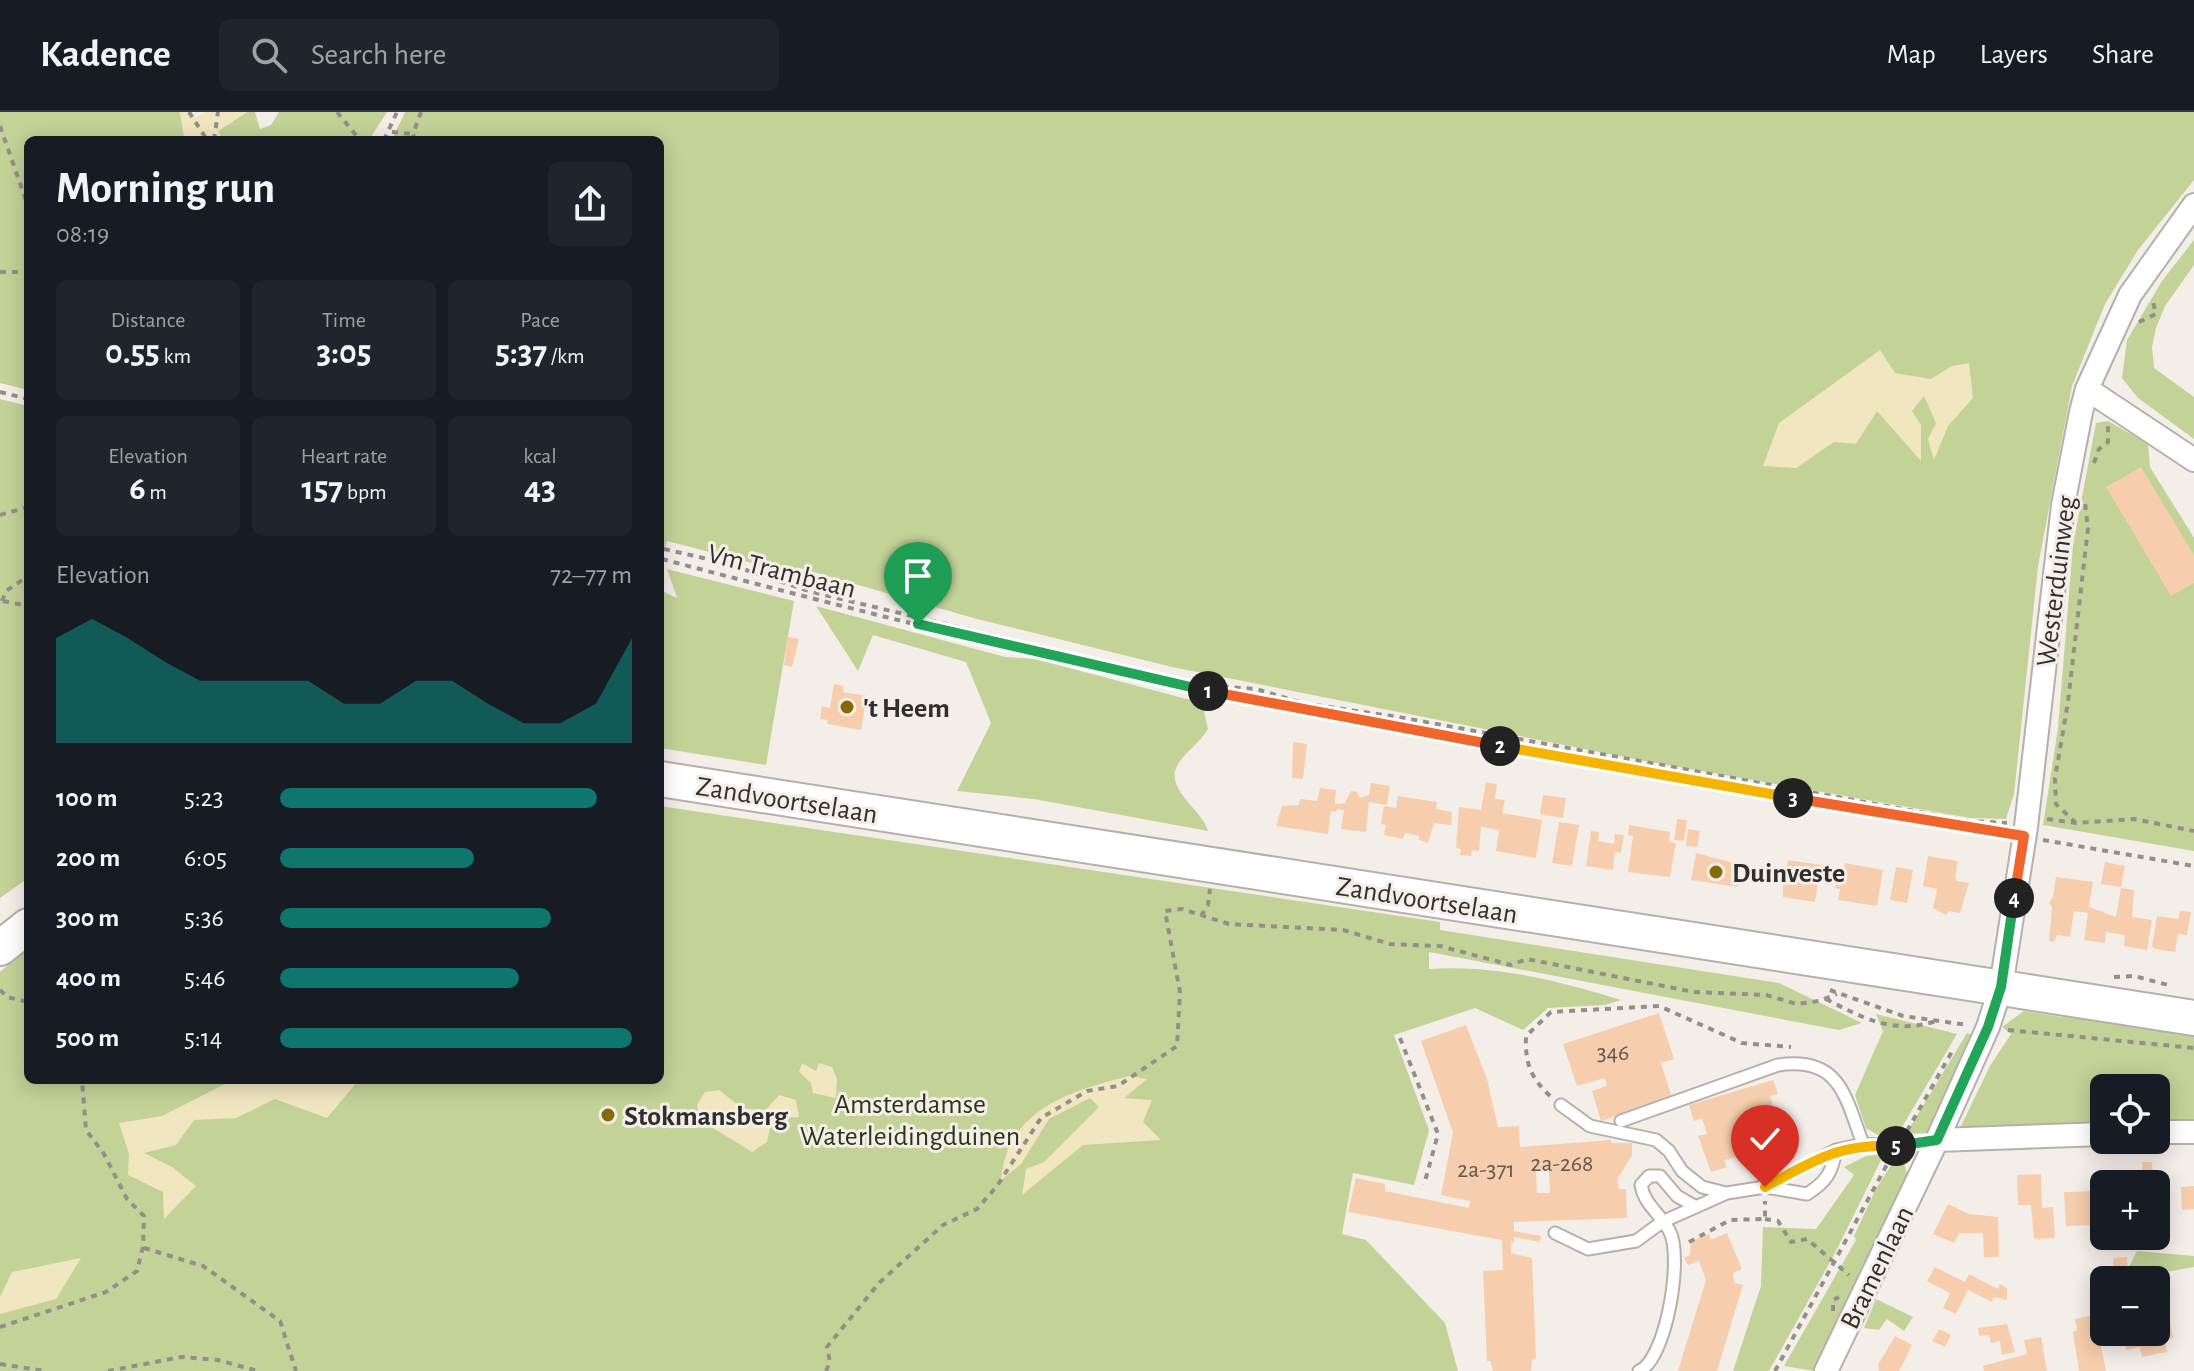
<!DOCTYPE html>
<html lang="en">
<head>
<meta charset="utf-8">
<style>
	:root { --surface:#171b24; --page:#20242c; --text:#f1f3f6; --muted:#9ea1a6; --line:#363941; --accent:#0f766e }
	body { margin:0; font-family:"Alegreya Sans",sans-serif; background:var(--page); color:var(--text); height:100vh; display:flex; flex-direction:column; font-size:30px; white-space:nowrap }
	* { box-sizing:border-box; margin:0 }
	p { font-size:26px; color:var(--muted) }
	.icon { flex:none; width:44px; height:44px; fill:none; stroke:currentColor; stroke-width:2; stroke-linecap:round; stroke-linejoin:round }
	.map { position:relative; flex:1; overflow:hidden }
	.details { position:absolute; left:24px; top:24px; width:640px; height:948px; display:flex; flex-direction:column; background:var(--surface); border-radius:12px; box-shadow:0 4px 20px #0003 }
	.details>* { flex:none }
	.buttons { position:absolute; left:2090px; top:962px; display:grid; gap:16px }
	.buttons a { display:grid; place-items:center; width:80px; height:80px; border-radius:12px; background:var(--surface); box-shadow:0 4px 20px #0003; font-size:40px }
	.pin { position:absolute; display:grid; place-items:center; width:68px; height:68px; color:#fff; margin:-82px -34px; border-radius:50% 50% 50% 0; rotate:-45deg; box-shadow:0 0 8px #0007 }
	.pin .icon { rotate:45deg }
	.km { position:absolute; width:40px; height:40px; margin:-20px; border-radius:50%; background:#222; color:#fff; font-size:22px; line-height:40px; text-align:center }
	.round { display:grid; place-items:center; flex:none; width:84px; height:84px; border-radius:12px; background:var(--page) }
	.summary { display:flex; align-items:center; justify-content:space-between; height:136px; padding:0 32px }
	h1 { font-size:44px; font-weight:700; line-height:60px }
	.figures { display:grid; grid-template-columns:repeat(3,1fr); gap:12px; height:136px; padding:8px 32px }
	.figures div { display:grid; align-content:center; border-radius:12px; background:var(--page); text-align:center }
	.figures b { font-size:34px; font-weight:700 }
	.figures small { font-size:22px; font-weight:400 }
	.figures p { font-size:22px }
	.chart { height:224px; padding:16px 32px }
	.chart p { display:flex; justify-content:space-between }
	.chart svg { width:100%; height:144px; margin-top:8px; fill:var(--accent); opacity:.7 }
	ul { padding:0 32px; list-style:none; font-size:26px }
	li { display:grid; grid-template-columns:128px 96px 1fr; align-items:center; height:60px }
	li i { height:20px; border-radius:10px; background:var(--accent) }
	header { display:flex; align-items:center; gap:48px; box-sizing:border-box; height:112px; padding:0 40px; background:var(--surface); border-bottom:2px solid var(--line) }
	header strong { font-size:38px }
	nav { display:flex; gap:44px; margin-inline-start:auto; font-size:28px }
	.search { width:560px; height:72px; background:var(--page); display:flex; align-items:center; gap:20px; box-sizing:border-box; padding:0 28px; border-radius:12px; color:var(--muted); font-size:30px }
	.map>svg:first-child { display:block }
	.green { fill:#c3d297 }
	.sand { fill:#f0e6c0 }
	.building { fill:#f6cead; fill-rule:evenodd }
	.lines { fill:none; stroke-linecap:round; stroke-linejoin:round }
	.service-casing { stroke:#b6b0ac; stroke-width:15 }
	.minor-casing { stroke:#b6b0ac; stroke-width:26 }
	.primary-casing { stroke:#b6b0ac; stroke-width:38 }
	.path { stroke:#938f8b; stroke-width:4; stroke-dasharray:6 6; stroke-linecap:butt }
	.service { stroke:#fff; stroke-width:11 }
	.minor { stroke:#fff; stroke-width:22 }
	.primary { stroke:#fff; stroke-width:34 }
	.split-1-casing { stroke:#fff; stroke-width:16 }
	.split-2-casing { stroke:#fff; stroke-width:16 }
	.split-3-casing { stroke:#fff; stroke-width:16 }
	.split-4-casing { stroke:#fff; stroke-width:16 }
	.split-5-casing { stroke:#fff; stroke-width:16 }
	.split-6-casing { stroke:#fff; stroke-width:16 }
	.split-1 { stroke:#22a559; stroke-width:10 }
	.split-2 { stroke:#f0652b; stroke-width:10 }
	.split-3 { stroke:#f5b400; stroke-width:10 }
	.split-4 { stroke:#f0652b; stroke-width:10 }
	.split-5 { stroke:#22a559; stroke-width:10 }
	.split-6 { stroke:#f5b400; stroke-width:10 }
	.poi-dot { fill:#856a04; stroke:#f4eee9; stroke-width:3 }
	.labels { text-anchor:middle; stroke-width:6; stroke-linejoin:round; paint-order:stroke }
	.number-label { font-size:24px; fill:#62574d }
	.street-label { font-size:28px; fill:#312f2d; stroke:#f4eee9 }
	.poi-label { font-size:28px; font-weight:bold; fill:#312f2d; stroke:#f4eee9; text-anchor:start }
	.park-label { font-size:28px; fill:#2d3513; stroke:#f4eee9 }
</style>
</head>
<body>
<header>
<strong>Kadence</strong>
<div class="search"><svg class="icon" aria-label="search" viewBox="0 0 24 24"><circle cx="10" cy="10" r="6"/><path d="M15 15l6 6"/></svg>Search here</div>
<nav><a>Map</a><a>Layers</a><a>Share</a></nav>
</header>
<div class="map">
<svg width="2194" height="1259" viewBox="0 0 2194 1259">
	<rect width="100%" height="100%" fill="#f4eee9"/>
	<!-- green -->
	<path class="green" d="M0 0H180L184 24 175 28H28V278L0 271Z
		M247 0H255L260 17 271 13 279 0H387L369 28H222L218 19Z
		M405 0H2194V68L2138 138 2105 192 2072 274 2038 454 2014 682 2006 707 1970 706 1645 649 1172 555 977 507 799 456 763 454 667 429 660 453V28H392Z
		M2194 128V153L2165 194 2156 216 2152 235 2154 256 2194 285V327L2138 286 2122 266 2127 228 2162 169Z
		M0 287 28 294V766L0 786Z
		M2108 309 2148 332 2150 355 2194 426V739L2043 713 2058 616 2073 433 2096 311Z
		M667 457 794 489 766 653 660 636 663 610H660V478L677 486Z
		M816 494 1005 545 1035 547 1202 591 1208 617C1200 631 1186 639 1178 652 1163 677 1202 697 1208 719L1034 687 957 679 991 611 966 550 873 523 858 559Z
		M660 694 1440 810V818L1779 871 1862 911 1839 918 1429 840V857C1495 853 1557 868 1621 888L1605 893 1548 896 1523 918 1475 896 1394 923 1429 1018 1414 1073 1353 1061 1342 1122 1366 1128 1445 1211 1458 1259H0V860L28 835V968H660Z
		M2024 899 2062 905 2108 906 2194 920V1014L2156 1015V976H2104V1016L1961 1014 1990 954 2011 922 2002 915Z
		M1876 902 1957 922 1899 1020 1878 1023 1866 1016 1855 983 1883 919Z
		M1967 921 1975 925 1932 1021 1906 1022Z
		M1884 1042 1834 1143 1769 1259H1733L1761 1174 1763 1115 1816 1117 1854 1063 1844 1055 1866 1044Z
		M1897 1044 1904 1051 1909 1069 1814 1259 1784 1254 1856 1128 1854 1124 1876 1077Z
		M2137 1139 2194 1144V1155L2122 1168Z
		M1876 1187 1913 1205 1904 1219 1887 1207 1879 1218 1864 1216Z"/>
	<!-- sand -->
	<path class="sand" d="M180 0H191L196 5 205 0H247L218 19 222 28H175L184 24Z
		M1880 238 1895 261 1931 267 1952 254 1969 251 1973 286 1948 314 1934 348 1928 327 1936 311 1924 284 1912 299 1921 313V349L1877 299 1856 332 1834 330 1796 356 1763 354 1779 311Z
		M802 951 816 959 819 951 832 955 837 967 836 986 813 981 811 971 799 960Z
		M1129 964 1147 967 1124 986 1152 988 1143 1010 1161 1028 1083 1033 1022 1083 1026 1057 1044 1050 1099 995 1090 986 1049 1007 1021 1052 1001 1068C1007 997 1071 979 1129 964Z
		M233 968 358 969 327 1006 275 987 236 1006 194 1008 176 1033 144 1041 172 1055 196 1074 164 1107 163 1080 128 1063 129 1042 119 1011 162 1004Z
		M719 978 742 996 765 999 779 983 796 988 799 1005 772 1007 767 1030 752 1040 700 1008 697 993 705 980Z
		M81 1146 56 1187 0 1202V1185L12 1160Z"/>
	<!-- building -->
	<path class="building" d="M2141 355 2194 443V471L2171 484 2106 375Z
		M788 525 799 527 792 555 784 553Z
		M834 572 843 574V580L867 584 861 618 827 612 828 608 820 607 822 594 830 596Z
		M1293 630 1307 632 1303 667 1292 666Z
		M1486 670 1497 672 1495 687 1505 688 1502 701 1542 708 1536 746 1496 739 1499 718 1481 715 1479 739 1472 738 1471 744 1460 743 1461 737 1456 736 1459 695 1481 698Z
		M1371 671 1390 674 1387 693 1369 690 1366 720 1341 717 1344 698 1337 697 1336 700 1331 699 1328 722 1276 714 1282 694 1299 693 1300 687 1317 689 1320 676 1336 678 1335 691 1338 692 1345 691 1351 679 1357 680 1360 686 1369 683Z
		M1543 683 1566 686 1563 706 1540 702Z
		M1398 684 1437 690 1436 697 1452 700 1451 713 1434 711 1428 731 1419 728V724L1405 721 1403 727 1384 723 1386 713 1381 712 1384 694 1396 696Z
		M1677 707 1687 708 1684 729 1674 728Z
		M1559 710 1579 713 1572 754 1552 751Z
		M1629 713 1670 720 1669 730 1676 731 1670 765 1628 760 1633 724 1628 723Z
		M1688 717 1700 719 1697 735 1686 734Z
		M1591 719 1599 720 1598 729 1614 732 1615 722 1624 723 1621 741 1615 740 1613 758 1586 754Z
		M1696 741 1741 753 1738 775 1691 768Z
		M1928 744 1958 749 1955 765 1957 769 1969 771 1960 801 1949 799 1946 803 1933 796 1937 777 1923 774Z
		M1788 748 1821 753 1815 790 1783 785V760H1786Z
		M2105 750 2125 754 2121 775 2101 772Z
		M1845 751 1883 758 1877 794 1838 788 1840 777 1835 776 1839 756 1844 757Z
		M1896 755 1913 758 1907 791 1890 788Z
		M2056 765 2093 770 2089 795 2116 805 2121 776 2134 778 2132 805 2152 808 2147 838 2124 834 2125 823 2106 820 2105 831 2084 828 2088 801 2074 799 2070 825 2057 823 2054 830 2049 829 2052 796 2049 791 2053 785Z
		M2180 799 2191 800 2187 823 2178 822 2175 840 2155 837 2152 834 2157 804 2178 807Z
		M1659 901 1674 947 1661 951 1672 986 1601 1009 1592 979 1607 974 1605 966 1577 974 1563 932Z
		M1466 913 1487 967 1498 1015 1519 1014 1520 1035 1611 1028V1031H1632V1043L1617 1068 1619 1077H1626L1627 1106 1514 1110V1119L1541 1124 1540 1130 1514 1125V1131L1511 1130V1141L1532 1146 1536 1247H1532L1531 1259H1493L1490 1249H1487L1483 1159 1503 1158 1502 1128 1348 1100 1356 1066 1385 1072V1079L1469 1096 1470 1089 1441 1083 1453 1021 1421 929ZM1549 1057 1550 1081H1537L1536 1058Z
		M1773 968 1778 982 1770 984 1775 1001 1784 998 1794 1034 1778 1039 1775 1032 1758 1037 1760 1044 1742 1050 1740 1044 1724 1048 1727 1055 1711 1060 1698 1024 1707 1022 1702 1006 1694 1009 1689 993Z
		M2142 1050H2152L2153 1072H2125L2124 1060 2142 1059Z
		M2041 1062 2042 1096 2053 1095 2055 1126 2034 1127 2031 1093H2018L2017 1063Z
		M2194 1074V1097L2182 1098 2181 1075Z
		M2095 1079 2097 1113 2066 1114 2064 1080Z
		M1948 1092 1969 1102 1998 1105 1999 1145H1984L1983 1121H1959L1954 1131 1933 1122Z
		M1727 1121 1742 1157 1733 1161 1734 1171 1743 1173 1717 1259H1678L1706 1168 1699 1149 1688 1153 1684 1146 1690 1143 1691 1129 1709 1122 1711 1128Z
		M2127 1145 2128 1161 2114 1162 2113 1146Z
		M1935 1155 1965 1170 1969 1162 1998 1177 2000 1172 2007 1176V1188L1994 1185 1992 1190 1968 1178 1956 1202 1943 1196 1950 1181 1927 1169Z
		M2104 1201V1220L2108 1225 2099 1226 2106 1259H2079L2073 1220 2077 1218 2075 1207Z
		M2168 1201 2173 1226 2165 1227 2167 1240 2142 1245 2140 1235 2126 1238 2122 1220H2156L2159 1218 2157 1203Z
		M2007 1212 2015 1240 2002 1243 2000 1229 1991 1231 1989 1223 1979 1224 1978 1216Z
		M1939 1217 1951 1223 1945 1235 1932 1229Z
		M1895 1224 1912 1233 1904 1250 1899 1259H1879L1878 1253Z
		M2041 1225 2047 1259H1984L1983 1254 2027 1242 2024 1228Z"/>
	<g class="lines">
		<defs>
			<path id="service" d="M1561 993 1590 1014 1656 1028 1669 1039 1682 1059 1702 1075 1726 1081
				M1621 1009 1778 953C1840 944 1845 984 1863 1032
				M1765 1075 1807 1082C1826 1070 1832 1061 1836 1038
				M1555 1121 1588 1137 1636 1129 1662 1110 1727 1081 1765 1075 1836 1038 1863 1032 1898 1034 1937 1028
				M1639 1259C1666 1248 1683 1147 1670 1120 1662 1103 1644 1093 1641 1073L1649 1064H1660L1677 1084 1696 1095"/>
			<path id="minor" d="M2087 277 2194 348
				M2156 1020H2194
				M1937 1028 2104 1022
				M1826 1259 1937 1028 1988 915 2001 875 2026 715 2063 393 2081 300 2087 277 2130 183 2194 93"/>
			<path id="primary" d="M660 667 2194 906
				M0 836 28 814"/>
		</defs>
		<!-- service casing -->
		<use href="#service" class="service-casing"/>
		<!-- minor casing -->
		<use href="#minor" class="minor-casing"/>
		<!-- primary casing -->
		<use href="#primary" class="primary-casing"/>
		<!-- path -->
		<path class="path" d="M189 0 207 28
			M337 0 360 28
			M0 14 28 94
			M392 20 413 22
			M214 28 218 0
			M384 28 397 0
			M415 28 413 22 421 0
			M0 160H28
			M2139 210 2156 202 2152 186
			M0 280 28 287
			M2094 351 2099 337 2108 330V314
			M0 403 28 395
			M664 437 725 451 812 480 1200 573 1256 577 1302 591 1398 605 1969 709 2007 711
			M662 447C853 498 1045 546 1239 586 1493 638 1751 676 2007 721
			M2 489 6 479 28 464
			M3 489 28 494
			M2047 707 2076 711 2134 707 2194 719
			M2076 711 2056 692 2055 666 2068 590 2088 416 2085 391
			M2043 728 2194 754
			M1201 804 1208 793 1210 777
			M2114 865 2134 864 2172 874
			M0 878 7 885 28 890
			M1830 878 1903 904 1968 913
			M1826 887C1862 906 1895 923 1936 909
			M2008 918 2194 936
			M1400 926 1438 1022 1424 1073
			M1550 984C1530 965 1525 951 1526 924L1551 900 1659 894 1742 931 1791 935
			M1907 1019 1954 936
			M1765 1107 1778 1109 1791 1130 1807 1127 1849 1163
			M1689 1130 1730 1108 1765 1107V1089
			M144 1136 203 1154 280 1209 296 1259
			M1833 1199V1188L1839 1185
			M0 1215 106 1180 137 1159 143 1135 144 1104 127 1087 104 1042 86 1018 82 968
			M0 1252 45 1259
			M108 1259 181 1245 218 1248 258 1259
			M826 1259 830 1250 827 1235 879 1171 943 1113 977 1097 997 1074 1041 1006 1087 979 1118 974 1177 934 1180 880 1165 799 1182 797 1229 812 1343 818 1390 832 1440 834 1511 853 1527 847 1694 880 1766 883 1797 892 1819 889 1837 882
			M1775 1259 1890 1047"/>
		<!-- service -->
		<use href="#service" class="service"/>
		<!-- minor -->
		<use href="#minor" class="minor"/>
		<!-- primary -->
		<use href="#primary" class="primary"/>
	</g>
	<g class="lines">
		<defs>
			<path id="split-1" d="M918 512 1208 579"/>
			<path id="split-2" d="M1208 579 1500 634"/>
			<path id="split-3" d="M1500 634 1793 686"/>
			<path id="split-4" d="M1793 686 2024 724 2014 786"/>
			<path id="split-5" d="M1896 1034 1937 1028 1988 915 2001 875 2014 786"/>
			<path id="split-6" d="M1765 1075C1814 1049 1838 1031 1896 1034"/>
		</defs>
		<!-- split-1 casing -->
		<use href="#split-1" class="split-1-casing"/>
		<!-- split-2 casing -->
		<use href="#split-2" class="split-2-casing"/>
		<!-- split-3 casing -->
		<use href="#split-3" class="split-3-casing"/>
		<!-- split-4 casing -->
		<use href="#split-4" class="split-4-casing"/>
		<!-- split-5 casing -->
		<use href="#split-5" class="split-5-casing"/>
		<!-- split-6 casing -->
		<use href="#split-6" class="split-6-casing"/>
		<!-- split-1 -->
		<use href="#split-1" class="split-1"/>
		<!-- split-2 -->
		<use href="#split-2" class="split-2"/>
		<!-- split-3 -->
		<use href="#split-3" class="split-3"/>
		<!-- split-4 -->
		<use href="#split-4" class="split-4"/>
		<!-- split-5 -->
		<use href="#split-5" class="split-5"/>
		<!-- split-6 -->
		<use href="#split-6" class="split-6"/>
	</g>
	<!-- markers -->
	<g class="poi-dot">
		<circle cx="847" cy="595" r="8"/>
		<circle cx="1716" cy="760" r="8"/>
		<circle cx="608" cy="1003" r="8"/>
	</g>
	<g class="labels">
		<!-- number labels -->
		<g class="number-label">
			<text x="1613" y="948">346</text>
			<text x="1562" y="1059">2a-268</text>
			<text x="1486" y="1065">2a-371</text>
		</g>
		<!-- street labels -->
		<g class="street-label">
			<text transform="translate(782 458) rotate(14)" y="10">Vm Trambaan</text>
			<text transform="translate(2055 469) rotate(-83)" y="10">Westerduinweg</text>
			<text transform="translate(787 687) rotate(9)" y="10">Zandvoortselaan</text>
			<text transform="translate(1427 787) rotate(9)" y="10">Zandvoortselaan</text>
			<text transform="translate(1876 1155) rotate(-64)" y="10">Bramenlaan</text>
		</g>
		<!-- poi labels -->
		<g class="poi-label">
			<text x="863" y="605">'t Heem</text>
			<text x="1732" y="770">Duinveste</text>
			<text x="624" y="1013">Stokmansberg</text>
		</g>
		<!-- park labels -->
		<g class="park-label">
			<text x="910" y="1001">Amsterdamse<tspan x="910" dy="32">Waterleidingduinen</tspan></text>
		</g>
	</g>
</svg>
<div class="buttons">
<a><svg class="icon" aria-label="locate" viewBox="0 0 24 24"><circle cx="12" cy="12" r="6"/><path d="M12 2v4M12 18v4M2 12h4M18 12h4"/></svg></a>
<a>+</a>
<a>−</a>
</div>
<div class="pin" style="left:918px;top:512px;background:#1e9e55"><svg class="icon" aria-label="arrive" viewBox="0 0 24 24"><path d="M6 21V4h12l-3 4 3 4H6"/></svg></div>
<div class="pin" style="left:1765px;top:1075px;background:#d93025"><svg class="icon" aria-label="check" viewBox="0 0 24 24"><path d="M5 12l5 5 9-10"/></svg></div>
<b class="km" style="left:1208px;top:579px">1</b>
<b class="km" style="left:1500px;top:634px">2</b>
<b class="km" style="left:1793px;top:686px">3</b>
<b class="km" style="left:2014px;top:786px">4</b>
<b class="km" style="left:1896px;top:1034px">5</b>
<section class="details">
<div class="summary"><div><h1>Morning run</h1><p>08:19</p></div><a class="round"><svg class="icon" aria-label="share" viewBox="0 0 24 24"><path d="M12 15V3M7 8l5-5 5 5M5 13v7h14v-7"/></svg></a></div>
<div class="figures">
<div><p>Distance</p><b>0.55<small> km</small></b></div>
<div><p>Time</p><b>3:05</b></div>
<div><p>Pace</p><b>5:37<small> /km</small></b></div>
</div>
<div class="figures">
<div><p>Elevation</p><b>6<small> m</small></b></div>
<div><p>Heart rate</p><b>157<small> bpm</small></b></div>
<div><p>kcal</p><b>43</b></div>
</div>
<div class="chart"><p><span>Elevation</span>72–77 m</p>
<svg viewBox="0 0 160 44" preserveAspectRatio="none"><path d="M0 44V12L10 6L20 12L30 19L40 25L50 25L60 25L70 25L80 32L90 32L100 25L110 25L120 32L130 38L140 38L150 32L160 12V44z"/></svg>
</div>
<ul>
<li><b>100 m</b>5:23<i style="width:90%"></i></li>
<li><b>200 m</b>6:05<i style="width:55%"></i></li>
<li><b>300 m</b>5:36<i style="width:77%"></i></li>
<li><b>400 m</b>5:46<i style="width:68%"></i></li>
<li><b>500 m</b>5:14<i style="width:100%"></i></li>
</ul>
</section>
</div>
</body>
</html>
